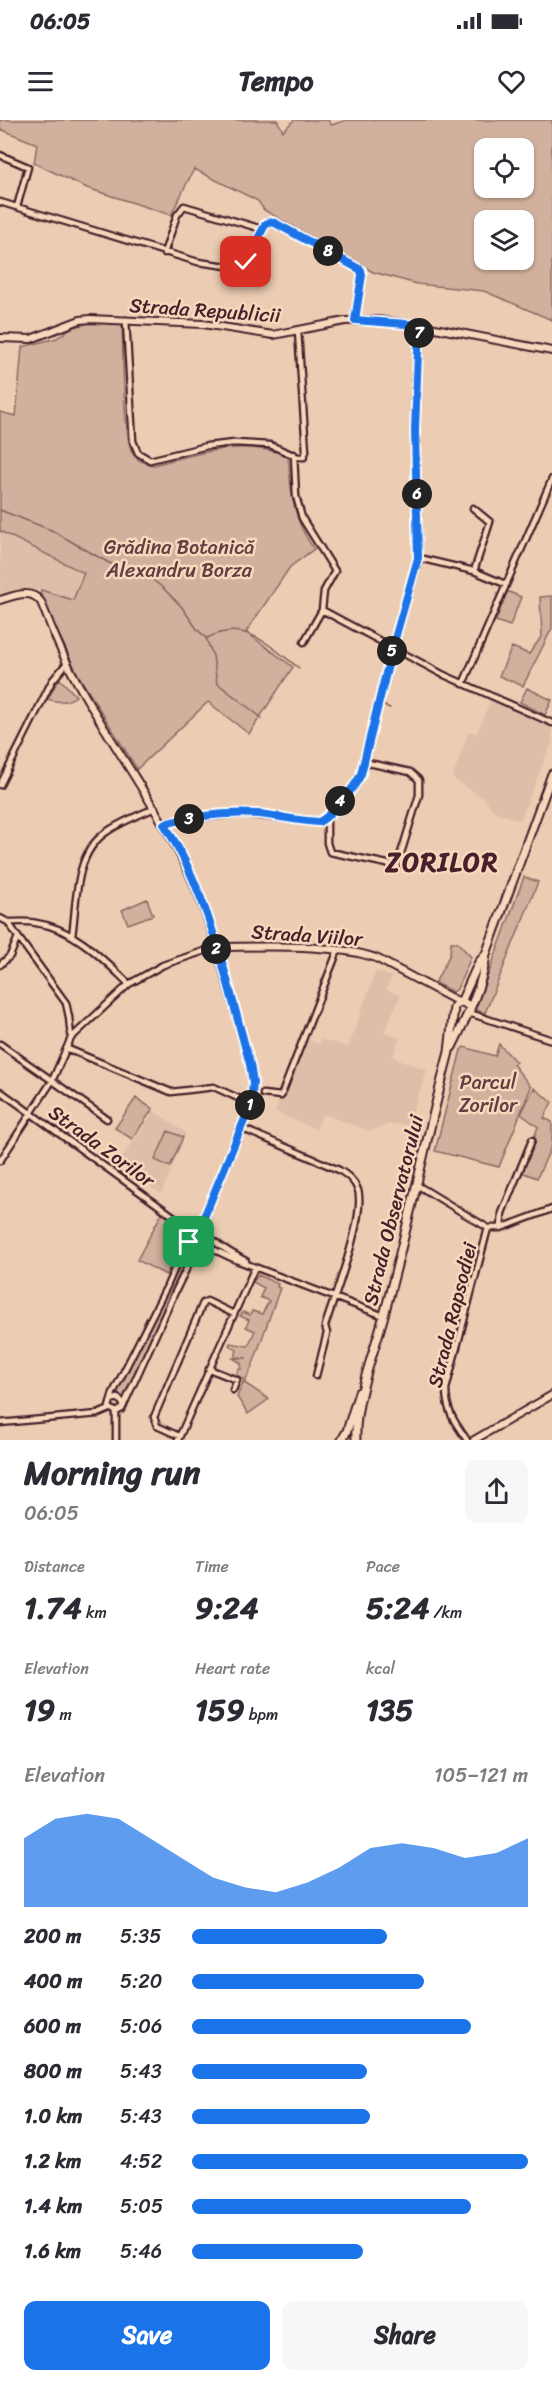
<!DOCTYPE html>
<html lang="en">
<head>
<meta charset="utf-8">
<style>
	:root { --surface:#fff; --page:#f7f7f7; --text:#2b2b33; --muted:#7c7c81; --accent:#1a73e8 }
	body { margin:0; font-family:Sriracha,sans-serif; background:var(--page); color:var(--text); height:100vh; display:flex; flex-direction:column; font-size:22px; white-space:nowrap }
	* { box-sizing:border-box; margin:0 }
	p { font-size:20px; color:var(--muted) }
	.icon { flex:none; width:33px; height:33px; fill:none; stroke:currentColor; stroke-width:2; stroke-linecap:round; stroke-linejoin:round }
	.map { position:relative; height:1320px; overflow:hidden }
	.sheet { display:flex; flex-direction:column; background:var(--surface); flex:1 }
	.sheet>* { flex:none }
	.fabs { position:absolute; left:474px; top:18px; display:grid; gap:12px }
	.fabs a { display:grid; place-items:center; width:60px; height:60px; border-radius:12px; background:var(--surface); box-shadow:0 2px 4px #0004; font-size:30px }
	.pin { position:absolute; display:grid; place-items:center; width:51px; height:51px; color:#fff; margin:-26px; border-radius:12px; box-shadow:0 3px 9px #0006 }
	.km { position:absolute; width:30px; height:30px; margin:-15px; border-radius:50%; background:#222; color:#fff; font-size:16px; line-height:30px; text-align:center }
	.round { display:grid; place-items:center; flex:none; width:63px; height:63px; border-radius:12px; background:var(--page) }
	.summary { display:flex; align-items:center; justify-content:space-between; height:102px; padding:0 24px }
	h1 { font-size:33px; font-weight:700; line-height:45px }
	.metrics { display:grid; grid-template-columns:repeat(3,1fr); gap:9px; height:102px; padding:6px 24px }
	.metrics div { display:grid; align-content:center }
	.metrics b { font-size:30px; font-weight:700 }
	.metrics small { font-size:16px; font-weight:400 }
	.metrics p { font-size:16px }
	.chart { height:168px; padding:12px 24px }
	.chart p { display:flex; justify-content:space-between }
	.chart svg { width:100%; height:108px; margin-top:6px; fill:var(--accent); opacity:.7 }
	.cta { display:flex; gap:12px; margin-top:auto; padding:12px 24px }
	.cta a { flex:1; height:69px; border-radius:12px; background:var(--accent); color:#fff; font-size:24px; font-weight:700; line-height:69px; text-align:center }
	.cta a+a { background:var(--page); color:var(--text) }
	ul { padding:0 24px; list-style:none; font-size:20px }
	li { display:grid; grid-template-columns:96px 72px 1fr; align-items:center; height:45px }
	li i { height:15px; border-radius:8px; background:var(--accent) }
	.status { display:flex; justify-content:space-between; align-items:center; height:42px; padding:0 30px; background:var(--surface); direction:ltr }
	.status svg { height:16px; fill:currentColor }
	header { display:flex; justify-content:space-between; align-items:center; height:78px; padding:0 24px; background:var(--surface); font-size:27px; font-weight:700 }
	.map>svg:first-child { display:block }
	.built { fill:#debea8 }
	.green { fill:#d1b09d; stroke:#8e6864; stroke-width:1.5; fill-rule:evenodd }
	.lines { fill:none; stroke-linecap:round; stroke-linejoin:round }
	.stream { stroke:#855e5c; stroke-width:1.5 }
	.minor-casing { stroke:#4a1f2b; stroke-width:9 }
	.tertiary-casing { stroke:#4a1f2b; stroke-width:10 }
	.secondary-casing { stroke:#4a1f2b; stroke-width:11 }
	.minor { stroke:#f6d8bc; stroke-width:4.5 }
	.tertiary { stroke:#f6d8bc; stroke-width:6 }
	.secondary { stroke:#f6d8bc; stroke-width:7 }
	.route-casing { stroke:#fff; stroke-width:12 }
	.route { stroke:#1a73e8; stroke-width:8 }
	.labels { text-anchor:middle; stroke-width:5; stroke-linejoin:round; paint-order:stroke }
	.street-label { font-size:20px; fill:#4a1f2b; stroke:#f6d8bc }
	.park-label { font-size:20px; fill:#653c42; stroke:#f6d8bc }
	.district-label { font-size:26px; font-weight:bold; letter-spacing:1.5px; fill:#4a1f2b; stroke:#f6d8bc }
</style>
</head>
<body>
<div class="status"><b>06:05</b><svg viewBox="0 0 49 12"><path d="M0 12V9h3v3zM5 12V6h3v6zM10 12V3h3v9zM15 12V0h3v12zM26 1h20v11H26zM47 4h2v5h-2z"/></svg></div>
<header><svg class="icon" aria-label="menu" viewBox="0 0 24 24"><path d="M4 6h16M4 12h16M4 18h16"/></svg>Tempo<svg class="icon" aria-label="heart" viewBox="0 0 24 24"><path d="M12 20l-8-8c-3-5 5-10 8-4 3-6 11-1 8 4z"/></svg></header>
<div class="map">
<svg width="552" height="1320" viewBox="0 0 552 1320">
	<rect width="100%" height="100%" fill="#eccdb3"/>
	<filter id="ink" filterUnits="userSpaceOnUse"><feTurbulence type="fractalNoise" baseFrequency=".0167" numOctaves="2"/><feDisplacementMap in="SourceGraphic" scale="12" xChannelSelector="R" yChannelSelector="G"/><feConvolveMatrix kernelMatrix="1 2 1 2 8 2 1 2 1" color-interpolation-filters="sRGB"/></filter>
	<g filter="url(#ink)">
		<!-- built -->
		<path class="built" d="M0 411 85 453 73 480 41 470 0 475Z
			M490 581 552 607V622L520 701 494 691 484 678 452 658 469 611 477 614Z
			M376 851 392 857 386 870 401 875 384 912 400 918 393 937 427 950 408 1005 390 1004 370 1011 323 994 316 1009 275 992 303 918 319 924 321 919 348 927Z
			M154 991 186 1013 161 1074 118 1043Z"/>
		<!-- green -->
		<path class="green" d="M0 0H277L283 11 294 0H328L331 5 347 0H552V200L484 171 417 164 373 152 264 90 258 81 194 49 171 95 87 68 34 43 37 24 0 9ZM524 28V68H484V28ZM524 100V140H484V100Z
			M97 201 122 203C123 225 123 320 133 334 137 341 145 343 153 345 201 333 239 319 288 335 291 371 292 399 314 429L290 447 246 512 293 547 249 614 208 582 137 649 78 555 40 474 41 470 73 480 84 453 0 411V292L16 296 22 227 57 218 71 208Z
			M507 471 521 477 510 506 496 501Z
			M552 476V508L523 566 499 556 512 527 529 534 542 516 540 477Z
			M60 559 76 576C67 583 58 583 48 579L57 562Z
			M527 568 552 580 545 595 520 582Z
			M524 757 538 762 485 893 477 890 476 888Z
			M147 779 153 795 128 804 122 790Z
			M451 822H457L471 837 457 869 453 872 435 863 450 834Z
			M499 924 516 942 513 944 531 967 499 1047 435 1031 461 930 464 927 495 936Z
			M534 968 552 982 544 998 552 1002V1025L537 1058 521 1052 538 1007 521 994Z
			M136 978 153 989 132 1019 115 1008Z
			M168 1011 183 1017 170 1047 155 1040Z
			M162 1093 176 1104 179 1126 166 1155 137 1140Z
			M187 1132 189 1133 123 1279 115 1274Z
			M258 1155 278 1164 277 1167 280 1168 252 1247 245 1261 239 1256 237 1259 225 1255 226 1252 235 1256 239 1249H241V1243L233 1238H247L235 1237 237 1230 229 1225 230 1223 248 1226 255 1211 246 1207 249 1200 240 1196 243 1192 250 1195 252 1191 262 1194 269 1181 260 1177 264 1168 253 1162Z
			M243 1262 269 1279 248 1294 237 1277Z"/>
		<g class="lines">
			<!-- stream -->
			<path class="stream" d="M0 390 51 410 109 443 143 452 163 468 181 486 197 509 206 518 213 536 217 563 262 598
				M207 518C246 498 269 526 299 548
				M380 584 390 588"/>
			<defs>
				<path id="minor" d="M0 35 28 47 17 87
					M0 82 198 142 234 147 243 145 262 109 268 103H275L360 149 362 155 355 200
					M164 133 177 95 184 86 262 109
					M126 200 133 321 138 333 150 340 207 326 234 323 270 325 298 337H304L306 331 298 211
					M294 334 296 376 302 398 335 451 324 471 322 490 304 522
					M473 388 490 402 474 451
					M419 438 474 451 505 464
					M322 490 442 554 552 603
					M463 564 552 359
					M0 665 52 561 67 543
					M327 697V723L330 732 397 746 419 675V660L410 652 364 642
					M164 704 193 698 243 694 319 702 327 697 355 665 361 654 392 529 419 438 415 310 419 205
					M0 798 8 802 18 817 10 836 0 845
					M8 802C17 802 27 801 36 803 74 808 103 839 129 864
					M72 816C77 782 74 735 105 713 120 702 139 695 155 688
					M469 893 552 920
					M71 918 129 864 163 845 216 827 250 944 253 971 248 991 202 1102
					M0 924 107 999
					M68 929 171 972 214 967 251 984
					M0 971 187 1106
					M263 974 281 976 338 830
					M241 1008 339 1050C347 1055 354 1060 358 1070 366 1096 334 1177 325 1206L327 1213 316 1256
					M0 1041 52 961 71 918 69 897 66 883 18 817
					M417 1065 488 1108H501L552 1089
					M501 1108 502 1093 532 1020
					M209 1115 205 1122 196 1125 187 1120 185 1112 191 1102H202C209 1107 207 1113 212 1119 221 1128 235 1135 246 1141
					M202 1124 236 1140 384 1196
					M209 1249 237 1260 233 1270
					M111 1280 118 1278 124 1285
					M116 1292 109 1287 113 1273 167 1166 187 1120
					M116 1292 122 1289 176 1170 198 1125
					M116 1292V1320
					M0 1303 98 1294 110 1289
					M179 1316 157 1306 154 1297 203 1183 207 1181 234 1194
					M178 1320 255 1147
					M467 1320C455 1303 446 1291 446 1269L488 1108"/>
				<path id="tertiary" d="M0 218 31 219 80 200 90 199 203 204 273 215 345 201 378 200 430 207 552 231
					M0 480C14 476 31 468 41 482 53 512 65 542 81 569 129 654 191 730 216 827 262 827 333 823 376 838L459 882
					M474 1320 552 1275"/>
				<path id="secondary" d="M461 882 479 842 486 834
					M452 927C466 898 483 866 486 834L552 654
					M342 1320 347 1311 359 1272
					M356 1320C354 1281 374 1233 384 1195 408 1108 426 1019 449 932L454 887 457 883 463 882 469 886 470 890"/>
			</defs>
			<!-- minor casing -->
			<use href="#minor" class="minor-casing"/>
			<!-- tertiary casing -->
			<use href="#tertiary" class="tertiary-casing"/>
			<!-- secondary casing -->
			<use href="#secondary" class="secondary-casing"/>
			<!-- minor -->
			<use href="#minor" class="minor"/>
			<!-- tertiary -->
			<use href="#tertiary" class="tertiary"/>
			<!-- secondary -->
			<use href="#secondary" class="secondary"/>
		</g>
	</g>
	<g class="lines" filter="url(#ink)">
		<defs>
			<path id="route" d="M189 1122 185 1118 186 1109 194 1101 202 1102 251 984 253 963 250 944C227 864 210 775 164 704 194 696 227 692 258 694 278 696 299 701 319 702 331 696 356 666 361 654L392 529 418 438 415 310 419 205 355 200 362 155 361 150 275 103 270 102 265 105 246 142"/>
		</defs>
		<!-- route casing -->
		<use href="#route" class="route-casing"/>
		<!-- route -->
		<use href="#route" class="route"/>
	</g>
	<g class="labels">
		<!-- street labels -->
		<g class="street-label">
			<text transform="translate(205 190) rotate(4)" y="7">Strada Republicii</text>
			<text transform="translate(307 815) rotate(4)" y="7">Strada Viilor</text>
			<text transform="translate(102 1026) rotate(36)" y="7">Strada Zorilor</text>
			<text transform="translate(393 1090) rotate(-76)" y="7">Strada Observatorului</text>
			<text transform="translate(452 1195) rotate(-76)" y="7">Strada Rapsodiei</text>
		</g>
		<!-- park labels -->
		<g class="park-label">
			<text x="179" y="434">Grădina Botanică<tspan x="179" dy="23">Alexandru Borza</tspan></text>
			<text x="488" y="969">Parcul<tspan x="488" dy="23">Zorilor</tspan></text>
		</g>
		<!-- district labels -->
		<g class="district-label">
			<text x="442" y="751">ZORILOR</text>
		</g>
	</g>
</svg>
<div class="fabs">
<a><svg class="icon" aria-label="locate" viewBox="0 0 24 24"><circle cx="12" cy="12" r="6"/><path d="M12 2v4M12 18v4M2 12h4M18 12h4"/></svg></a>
<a><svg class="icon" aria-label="layers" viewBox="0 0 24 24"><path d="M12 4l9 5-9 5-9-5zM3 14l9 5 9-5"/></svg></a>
</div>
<div class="pin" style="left:189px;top:1122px;background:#1e9e55"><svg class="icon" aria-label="arrive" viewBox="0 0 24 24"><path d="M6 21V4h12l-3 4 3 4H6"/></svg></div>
<div class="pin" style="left:246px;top:142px;background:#d93025"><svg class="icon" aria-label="check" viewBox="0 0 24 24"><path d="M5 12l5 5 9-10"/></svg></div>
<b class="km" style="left:250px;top:985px">1</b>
<b class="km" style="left:216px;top:829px">2</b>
<b class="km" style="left:189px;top:699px">3</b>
<b class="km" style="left:340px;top:681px">4</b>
<b class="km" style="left:392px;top:531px">5</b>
<b class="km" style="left:417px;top:374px">6</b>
<b class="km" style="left:419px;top:213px">7</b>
<b class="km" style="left:328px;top:131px">8</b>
</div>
<section class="sheet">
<div class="summary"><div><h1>Morning run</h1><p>06:05</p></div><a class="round"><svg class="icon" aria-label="share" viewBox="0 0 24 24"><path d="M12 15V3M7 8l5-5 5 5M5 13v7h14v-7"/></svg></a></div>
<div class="metrics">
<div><p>Distance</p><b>1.74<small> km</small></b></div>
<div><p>Time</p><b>9:24</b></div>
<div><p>Pace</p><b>5:24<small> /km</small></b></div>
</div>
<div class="metrics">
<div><p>Elevation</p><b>19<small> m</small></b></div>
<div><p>Heart rate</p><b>159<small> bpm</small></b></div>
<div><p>kcal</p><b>135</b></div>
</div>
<div class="chart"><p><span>Elevation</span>105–121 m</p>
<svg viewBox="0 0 160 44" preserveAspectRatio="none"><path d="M0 44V16L10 8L20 6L30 8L40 16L50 24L60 32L70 36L80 38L90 34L100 28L110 20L120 18L130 20L140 24L150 22L160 16V44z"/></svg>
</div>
<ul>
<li><b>200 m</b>5:35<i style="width:58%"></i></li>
<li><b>400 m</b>5:20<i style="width:69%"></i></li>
<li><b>600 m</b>5:06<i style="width:83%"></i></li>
<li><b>800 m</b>5:43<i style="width:52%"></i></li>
<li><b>1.0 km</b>5:43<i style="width:53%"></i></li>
<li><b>1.2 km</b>4:52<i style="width:100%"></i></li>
<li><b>1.4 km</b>5:05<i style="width:83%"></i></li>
<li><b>1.6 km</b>5:46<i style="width:51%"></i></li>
</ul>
<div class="cta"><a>Save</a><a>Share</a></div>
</section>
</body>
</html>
